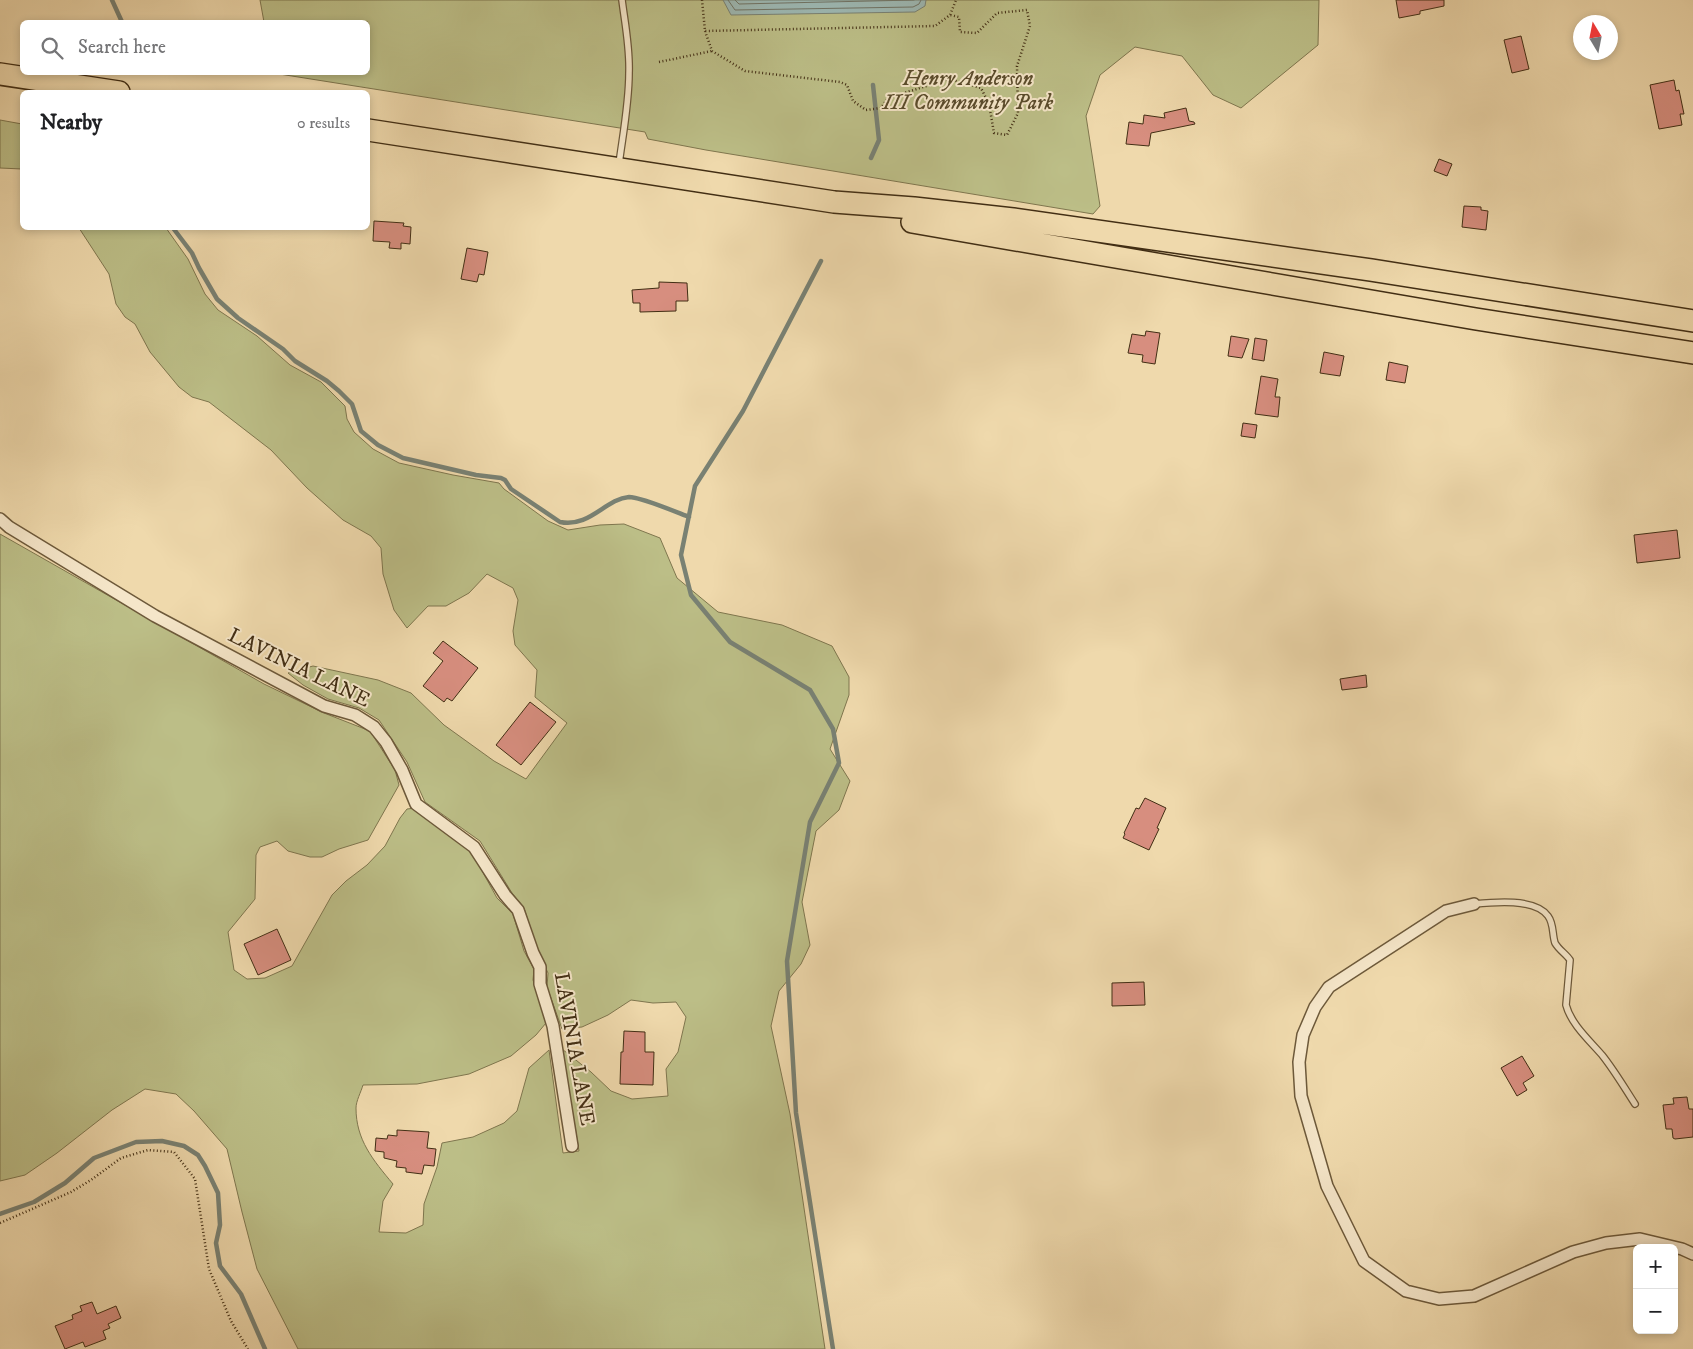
<!DOCTYPE html>
<meta charset="utf-8">
<style>
:root{--surface:#fff;--page:#f6f6f6;--text:#202124;--muted:#757577;--line:#e0e0e0}
body{margin:0;font-family:"IM FELL DW Pica",serif;background:var(--page);color:var(--text)}
.controls{position:absolute;right:15px;bottom:15px;display:grid;overflow:hidden;border-radius:8px;box-shadow:0 2px 8px #0003}
.controls button{width:45px;height:45px;display:grid;place-items:center;padding:0;border:0;border-bottom:1px solid var(--line);background:var(--surface);color:var(--text);font:25px sans-serif}
.compass{position:absolute;left:1573px;top:15px;width:45px;height:45px;border-radius:50%;background:var(--surface);box-shadow:0 2px 8px #0003;rotate:350deg}
.list{margin:0;padding:0;list-style:none}
h2{display:flex;justify-content:space-between;align-items:center;height:65px;margin:0;padding:0 20px;font-size:21px}
h2 small{font-size:16px;font-weight:400;color:var(--muted)}
.icon{flex:none;width:28px;height:28px;fill:none;stroke:currentColor;stroke-width:2;stroke-linecap:round;stroke-linejoin:round}
.map{position:relative;flex:none;width:1693px;height:1349px;overflow:hidden}
.search{position:absolute;background:var(--surface);box-shadow:0 2px 8px #0003;left:20px;top:20px;width:350px;height:55px;display:flex;align-items:center;gap:12px;box-sizing:border-box;padding:0 18px;border-radius:8px;color:var(--muted);font-size:19px}
.panel{position:absolute;background:var(--surface);box-shadow:0 2px 8px #0003;left:20px;top:90px;width:350px;height:140px;border-radius:8px}
.map>svg:first-child{display:block}
.green{fill:#bcbe87;stroke:#7f764e}
.water{fill:#9db8b3;stroke:#798173}
.lines{fill:none;stroke-linecap:round;stroke-linejoin:round}
.shore{stroke:#707364;stroke-width:1}
.stream{stroke:#798173;stroke-width:4.5}
.building{fill:#d78e7f;stroke:#422e14}
.lane-casing{stroke:#6d593a;stroke-width:8}
.street-casing{stroke:#6d593a;stroke-width:14}
.highway-casing{stroke:#422e14;stroke-width:24}
.path{stroke:#422e14;stroke-width:2.5;stroke-dasharray:1 2.5;stroke-linecap:butt}
.lane{stroke:#f5e6c9;stroke-width:5.5}
.street{stroke:#f5e6c9;stroke-width:11}
.highway{stroke:#efd9ac;stroke-width:21}
.labels{text-anchor:middle;dominant-baseline:central;stroke-width:4;stroke-linejoin:round;paint-order:stroke}
.park-label{font-size:21px;font-style:italic;fill:#5a4b2b;stroke:#f5e6c9}
.street-label{font-size:21px;fill:#422e14;stroke:#f5e6c9}
</style>
<div class="map">
<svg width="1693" height="1349" viewBox="0 0 1693 1349">
<rect width="100%" height="100%" fill="#efd9ac"/>
<filter id="stains"><feTurbulence type="fractalNoise" baseFrequency=".004" numOctaves="4"/><feColorMatrix values="0 0 0 0 .2 0 0 0 0 .09 0 0 0 0 .02 0 0 0 .5 -.17"/></filter>
<radialGradient id="worn" r=".72"><stop offset=".6" stop-color="#630" stop-opacity="0"/><stop offset="1" stop-color="#630" stop-opacity=".3"/></radialGradient>
<path class="green" d="M260 0H1319L1318 45 1241 108 1213 95 1182 56 1135 47 1100 75 1086 116 1100 206 1093 214 706 150 648 139 645 132 273 73 368 72V22H264Z
M0 120 22 124V169L0 168Z
M79 228H166L188 259 205 294 218 310 257 336 290 365 321 382 345 406 347 419 354 432 373 449 399 463 453 475 499 483 504 489 548 521 568 530 600 525 624 524 660 538 677 578 718 612 782 625 832 646 849 677V695L830 749 850 781 839 810 816 831 802 902 810 945 801 964 779 991 771 1026 790 1114 825 1349H298L257 1269 242 1212 227 1149 194 1111 176 1094 145 1089 112 1110 57 1153 25 1175 0 1181V534L264 684 324 713 370 731 395 770 399 785 368 840 339 849 322 857H310L288 851 277 841 260 847 256 855 255 899 228 932 234 970 247 979 265 978 292 966 332 895 346 881 367 865 385 846 400 818 407 809 416 808 470 849 497 898 513 914 524 951 534 969 533 980 546 1023 536 1035 511 1056 469 1074 417 1084 363 1085C361 1092 356 1101 356 1108 356 1140 373 1160 393 1184L383 1201 379 1232 406 1233 423 1225 424 1204 437 1167 442 1143 473 1137 504 1123 517 1111 529 1068 549 1050 563 1153 579 1151 562 1049 591 1072 611 1091 632 1099 668 1096 666 1069 678 1052 686 1017 676 1002 653 1003 631 1000 608 1015 582 1027 562 1029 547 987 548 973 538 952 524 908 512 893 480 841 425 802 407 762 379 720 359 708 328 699 303 685 288 673 313 666 378 680 411 693 444 725 494 761 526 779 567 723 535 697 537 670 515 645 513 631 518 600 513 588 487 574 469 593 446 606H428L407 628 394 610 383 574 381 548 371 536 343 520 307 488 271 450 209 402 192 397 179 387 150 352 135 324 125 317 116 304 109 274Z"/>
<path class="water" d="M723 0H926L925 6 915 12 731 15Z"/>
<g class="lines">
<path class="shore" d="M728 0 735 10 913 7 919 4 921 0
M735 0 739 4 914 0"/>
<path class="stream" d="M112 0 122 22
M871 158 879 140 873 85
M173 228 192 253 199 268 217 299 238 318 283 349 295 361 327 381 339 391 352 404 361 431 378 445 403 458 476 475 501 478 505 480 511 489 560 522C590 528 605 499 629 497 641 497 676 512 689 517
M821 261 743 411 695 486 681 555 691 595 730 642 810 690 833 729 839 763 810 822 787 961 796 1113 833 1349
M0 1214 34 1202 65 1183 94 1158 136 1142 162 1141 184 1146 198 1155 205 1166 218 1193 220 1225 216 1243 220 1266 241 1294 265 1349"/>
</g>
<path class="building" d="M1396 0H1444V6L1420 11V14L1399 18Z
M1521 36 1529 69 1512 73 1504 40Z
M1674 80 1676 91 1679 90 1684 114H1680L1682 125 1659 129 1650 85Z
M1186 108 1189 121 1194 122 1195 124 1151 133 1149 146 1126 144 1129 122 1143 124 1144 115 1165 118 1164 113Z
M1439 159 1452 164 1447 176 1434 171Z
M1464 206 1481 207V210L1488 211 1486 230 1462 227Z
M374 221 404 223 403 226 411 227 410 244 401 243V249L389 248 390 242 373 241Z
M467 248 488 252 484 275 479 274 477 282 461 279Z
M659 282 687 283 688 301H676V311L640 312V303H633L632 290 659 288Z
M1146 331 1160 333 1155 364 1142 362 1143 355 1128 353 1132 334 1145 336Z
M1231 336 1249 339 1242 358 1228 356Z
M1255 338 1267 340 1264 361 1252 359Z
M1324 352 1344 356 1340 376 1320 373Z
M1389 362 1408 366 1405 383 1386 380Z
M1261 376 1278 379 1275 397H1280L1278 417 1255 414Z
M1243 423 1257 425 1255 438 1241 436Z
M1677 530 1680 558 1637 563 1634 535Z
M443 641 478 668 452 701 447 698 444 702 423 686 443 661 433 653Z
M1366 675 1367 687 1342 690 1340 679Z
M530 702 556 722 521 765 496 745Z
M1145 798 1166 808 1157 828 1159 829 1149 850 1123 838 1125 834 1124 833 1136 808 1139 809Z
M277 929 291 960 258 975 244 944Z
M1144 982 1145 1005 1112 1006V983Z
M624 1031 645 1032V1052H654L653 1085 620 1084 621 1052H623Z
M1522 1056 1534 1076 1523 1083 1527 1090 1517 1096 1501 1068Z
M1687 1097 1689 1109H1693V1137L1675 1139 1673 1138 1672 1129H1666L1663 1105 1674 1104 1673 1098Z
M397 1130 429 1132 427 1148 436 1149 434 1166 424 1165 422 1174 406 1172V1168L396 1167 397 1161 384 1158V1152L375 1151 376 1138 387 1139 388 1135 397 1136Z
M92 1302 97 1314 116 1306 121 1318 108 1324 110 1328 103 1331 106 1339 85 1347 83 1342 65 1349 55 1326 73 1319 72 1315 82 1311 80 1306Z"/>
<g class="lines">
<g class="lane-casing">
<path id="lane" d="M619 164C623 134 629 103 629 73 630 48 625 24 622 0
M1474 904C1494 902 1535 898 1548 916 1554 924 1552 934 1555 943 1559 950 1566 954 1570 960L1566 1005C1571 1024 1589 1040 1602 1055 1614 1070 1624 1087 1635 1104"/>
</g>
<g class="street-casing">
<path id="street" d="M0 519 9 527 155 616 324 706 355 715 374 727 386 742 402 770 416 804 474 847 505 895 518 910 533 953 540 967V984L553 1026 572 1146
M1474 904 1446 911 1329 987 1315 1007 1303 1035 1299 1062 1301 1096 1327 1186 1364 1261 1406 1291 1439 1299 1474 1296 1573 1252 1606 1243 1640 1239 1682 1249 1693 1254"/>
</g>
<g class="highway-casing">
<path id="highway" d="M0 74 119 92
M368 130 834 202 914 208 1013 219 1371 270 1693 321
M912 222 1476 319 1693 353"/>
</g>
<path class="path" d="M702 0 705 31 935 26 950 15 956 0
M705 31 712 51 745 71 840 82 847 85 853 101 866 110 881 108 888 98 949 79 981 88 989 104 994 133 1007 135 1018 113 1017 66 1030 26 1027 10 997 13 977 33 960 32 959 17 950 15
M659 62 712 51
M0 1223 71 1192 91 1180 121 1158 148 1150 174 1152 195 1179 209 1269 231 1321 248 1349"/>
<use href="#lane" class="lane"/>
<use href="#street" class="street"/>
<use href="#highway" class="highway"/>
</g>
<g class="labels">
<g class="park-label">
<text x="968" y="79">Henry Anderson<tspan x="968" dy="24">III Community Park</tspan></text>
</g>
<g class="street-label">
<text transform="translate(299 668) rotate(26)">LAVINIA LANE</text>
<text transform="translate(574 1049) rotate(80)">LAVINIA LANE</text>
</g>
</g>
<rect width="100%" height="100%" filter="url(#stains)"/>
<rect width="100%" height="100%" fill="url(#worn)"/>
</svg>
<div class="controls">
<button>+</button>
<button>−</button>
</div>
<svg class="compass" viewBox="-18 -18 36 36"><path d="M0-13l5 13h-10z" fill="#e53935"/><path d="M0 13l5-13h-10z" fill="#757577"/></svg>
<div class="search"><svg class="icon" aria-label="search" viewBox="0 0 24 24"><circle cx="10" cy="10" r="6"/><path d="M15 15l6 6"/></svg>Search here</div>
<section class="panel">
<h2>Nearby<small>0 results</small></h2>
<ul class="list">
</ul>
</section>
</div>
